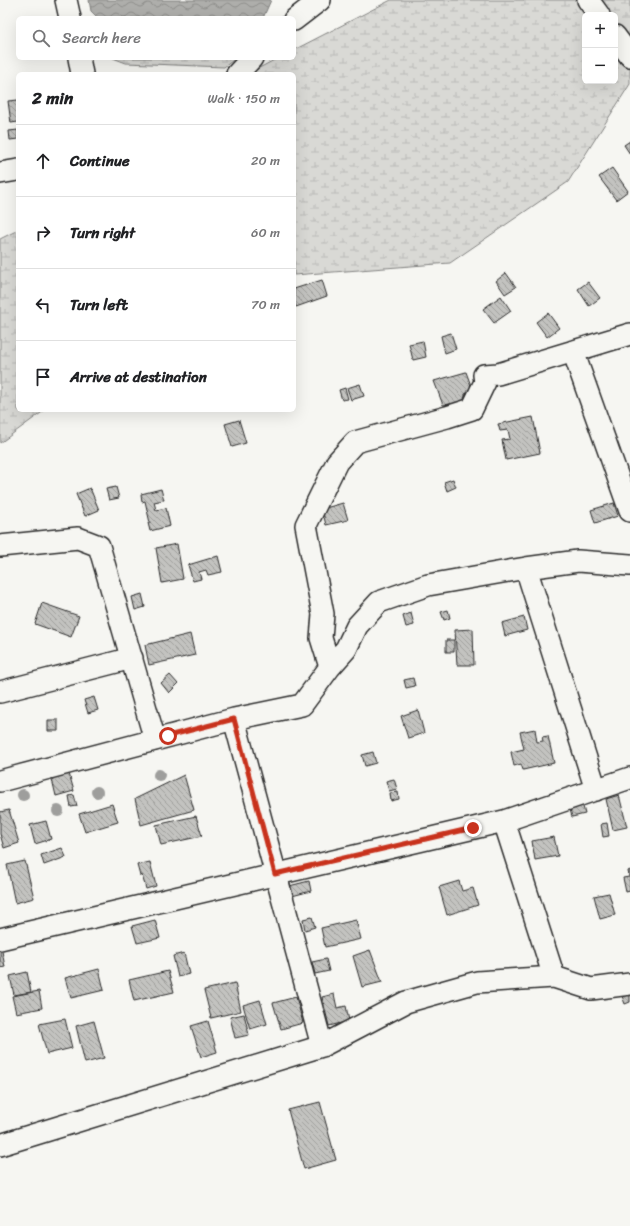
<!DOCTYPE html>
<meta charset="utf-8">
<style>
:root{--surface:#fff;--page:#f6f6f6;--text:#202124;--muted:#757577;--line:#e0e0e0}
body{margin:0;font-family:Sriracha,sans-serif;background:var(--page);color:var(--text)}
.controls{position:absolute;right:12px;top:12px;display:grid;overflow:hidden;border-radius:6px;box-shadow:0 4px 16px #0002}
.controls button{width:36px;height:36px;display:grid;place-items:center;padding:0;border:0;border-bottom:1px solid var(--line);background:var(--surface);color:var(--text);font:20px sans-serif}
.stop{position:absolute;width:12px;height:12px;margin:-9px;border:3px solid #c8321e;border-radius:50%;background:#fff}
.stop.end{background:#c8321e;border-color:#fff;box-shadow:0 1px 4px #0008}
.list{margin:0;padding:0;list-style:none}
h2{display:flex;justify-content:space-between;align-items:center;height:52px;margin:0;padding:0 16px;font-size:17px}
h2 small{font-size:13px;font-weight:400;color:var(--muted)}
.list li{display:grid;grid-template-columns:26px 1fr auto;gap:12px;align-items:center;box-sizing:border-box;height:72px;padding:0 16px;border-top:1px solid var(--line)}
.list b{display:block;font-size:15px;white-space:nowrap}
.list em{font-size:13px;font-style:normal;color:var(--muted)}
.icon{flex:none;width:22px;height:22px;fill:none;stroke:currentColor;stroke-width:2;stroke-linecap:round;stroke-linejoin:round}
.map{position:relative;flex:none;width:630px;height:1226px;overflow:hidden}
.search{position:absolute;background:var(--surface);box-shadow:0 4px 16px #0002;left:16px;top:16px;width:280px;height:44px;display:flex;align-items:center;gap:10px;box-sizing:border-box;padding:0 14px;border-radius:6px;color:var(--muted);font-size:15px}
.panel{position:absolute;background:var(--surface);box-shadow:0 4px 16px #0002;left:16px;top:72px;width:280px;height:340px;border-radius:6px}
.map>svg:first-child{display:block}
.wetland{fill:url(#wetland-marsh);stroke:#828280;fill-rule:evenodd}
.water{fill:url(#water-waves);stroke:#7a7a78}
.building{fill:url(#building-back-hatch);stroke:#2b2b2b}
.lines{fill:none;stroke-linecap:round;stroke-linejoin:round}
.minor-casing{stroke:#2b2b2b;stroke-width:24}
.minor{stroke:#f6f6f2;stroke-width:21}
.tree{fill:#9e9e9c}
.route{stroke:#c8321e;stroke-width:5}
</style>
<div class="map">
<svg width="630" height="1226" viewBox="0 0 630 1226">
<defs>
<pattern id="wetland-marsh" width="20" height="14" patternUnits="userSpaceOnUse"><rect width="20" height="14" fill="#d9d9d5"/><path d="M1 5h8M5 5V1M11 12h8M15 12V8" fill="none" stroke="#babab7"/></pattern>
<pattern id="water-waves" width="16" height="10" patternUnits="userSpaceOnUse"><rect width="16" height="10" fill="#aeaeab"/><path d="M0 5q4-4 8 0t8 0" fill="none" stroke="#8e8e8b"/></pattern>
<pattern id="building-back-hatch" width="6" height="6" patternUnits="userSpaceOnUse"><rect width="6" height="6" fill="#c3c3c0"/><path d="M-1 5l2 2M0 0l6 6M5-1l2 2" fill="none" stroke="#9f9f9c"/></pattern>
</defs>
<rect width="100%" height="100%" fill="#f6f6f2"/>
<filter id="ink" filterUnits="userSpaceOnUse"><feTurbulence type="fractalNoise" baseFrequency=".025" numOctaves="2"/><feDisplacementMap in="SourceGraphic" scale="8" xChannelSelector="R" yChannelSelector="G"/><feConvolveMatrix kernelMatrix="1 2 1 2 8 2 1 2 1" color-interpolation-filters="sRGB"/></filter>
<g filter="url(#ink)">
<path class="wetland" d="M391 0H630V84L568 182 450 263 294 275V74H248L278 58H294V50ZM585 15H615V81H585Z
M113 58H236L224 67 126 63Z
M18 230V410H45L0 443V239Z"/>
<path class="water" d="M89 0H271L263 18H98L91 11Z"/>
<path class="building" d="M18 100V122L11 123 8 101Z
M18 130V139L10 140 9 131Z
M630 141V154L624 145Z
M612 168 628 191 616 200 599 177Z
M506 273 516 287 505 294 496 281Z
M322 280 327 296 296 307 294 301V289Z
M588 282 600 298 589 306 578 289Z
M501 296 511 311 494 323 483 309Z
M548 313 559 328 547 337 536 322Z
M451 333 456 349 445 353 441 336Z
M423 341 426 357 413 360 409 344Z
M466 372 473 391 465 394V402L443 405 434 381Z
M360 384 364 396 351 400 347 388Z
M345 388 348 399 342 400 339 390Z
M533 417 540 453 506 460 502 440 510 439 508 430 500 431 498 424Z
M239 420 246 443 232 447 225 424Z
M453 479 456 487 447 491 444 482Z
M116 487 119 498 109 500 106 489Z
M90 488 99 510 85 516 76 494Z
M161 489 164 500 154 502 156 510 166 508 170 526 150 531 148 523H150L145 501 142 502 141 494Z
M343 503 348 520 326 525 322 509Z
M614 503 618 516 595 523 591 510Z
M177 544 183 579 162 583 156 548Z
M218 556 222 572 208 575 206 570 199 572 201 579 193 581 188 565Z
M142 594 145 607 135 610 132 597Z
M42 603 79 616 71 637 35 624Z
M448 610 450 618 444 620 441 612Z
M411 613 414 625 406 627 403 616Z
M524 617 527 630 505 636 502 623Z
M473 629 474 665H457L455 630Z
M190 634 195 655 149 665 145 645Z
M446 640H454V652H446Z
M170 675 178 684 169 693 161 683Z
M413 678 415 686 406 688 404 680Z
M94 697 98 710 88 713 84 700Z
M418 710 424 733 408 738 401 716Z
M48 720H58V731H48Z
M535 729 537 742 543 741 542 737 548 736 554 763 523 770 521 764 514 766 511 752 524 749 520 732Z
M373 752 376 763 365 766 362 755Z
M68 770 74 791 56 796 51 775Z
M184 775 194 810 141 825 135 799Z
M394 779 397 789 389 791 386 781Z
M398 792 399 799 391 801 390 793Z
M74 795 77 806 71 807 69 796Z
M619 795 627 827 613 830 606 799Z
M581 799 585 814 572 817 568 802Z
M112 804 118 822 85 832 79 814Z
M9 810 19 843 4 848 0 834V812Z
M196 816 202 836 161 845 156 825Z
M46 821 51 839 35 844 30 825Z
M607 823 609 836 603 837 601 824Z
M554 837 558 856 535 860 532 841Z
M62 848 66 857 44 865 41 855Z
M25 861 34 898 15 903 7 865Z
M150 862 156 886 146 889 142 875 140 876 137 865Z
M630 870V891L626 892 623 878 629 877 628 871Z
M309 881 311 891 292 896 289 886Z
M459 881 462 891 473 888 478 905 447 915 439 887Z
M609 893 615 915 600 919 594 896Z
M312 917 315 927 305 930 303 919Z
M155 920 160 938 137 943 132 926Z
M356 920 361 939 325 947 321 928Z
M370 950 382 982 362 987 353 956Z
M0 951H2L5 967 0 968Z
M184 953 189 974 178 977 173 956Z
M326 959 329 971 315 974 312 962Z
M99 969 104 990 71 998 65 978Z
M168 971 174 992 134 1001 129 980Z
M27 972 31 992 14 995 10 976Z
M235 983 241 1011 211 1018 204 990Z
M39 991 42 1008 16 1013 12 996Z
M630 993V1002L625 1004 622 996Z
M334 994 337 1008 346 1006 349 1021 329 1026 322 997Z
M296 997 303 1023 281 1029 273 1003Z
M260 1000 267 1024 250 1029 243 1005Z
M244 1014 249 1035 235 1038 230 1017Z
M65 1019 72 1048 47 1054 39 1024Z
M94 1021 104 1058 85 1063 76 1026Z
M208 1021 217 1052 201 1057 191 1026Z
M320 1102 336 1160 304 1169 288 1110Z"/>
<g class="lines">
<g class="minor-casing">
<path id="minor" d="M66 0 70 18
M588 0 599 15
M294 20 320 0
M615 36 630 56
M79 58 82 74
M237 74 252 58
M0 173 18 170
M573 351 630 511
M0 546 78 538 99 546 155 740
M526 568 596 790
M330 667 321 638 323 614 306 525 337 462 355 442 447 417 472 409 485 382 484 375 498 374 630 334
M0 692 132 658
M234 719 322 1046
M0 781 234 719 302 705 330 667 346 649 357 626 379 602 428 585 526 568 578 561 630 565
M504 821 554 977
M0 939 504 821 630 778
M0 1145 322 1046 406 1002 477 982 554 977 591 989 630 984"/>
</g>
<use href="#minor" class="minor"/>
</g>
<g class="tree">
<circle cx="159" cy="775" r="6"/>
<circle cx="97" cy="792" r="6"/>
<circle cx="23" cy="795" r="6"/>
<circle cx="58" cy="811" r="6"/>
</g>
</g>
<g class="lines" filter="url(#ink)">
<path class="route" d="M168 736 234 719 275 874 473 828"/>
</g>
</svg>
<div class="controls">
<button>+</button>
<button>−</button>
</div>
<div class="stop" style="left:168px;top:736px"></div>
<div class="stop end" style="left:473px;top:828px"></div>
<div class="search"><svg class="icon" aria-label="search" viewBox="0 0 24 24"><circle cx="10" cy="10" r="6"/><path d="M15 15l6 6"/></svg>Search here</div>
<section class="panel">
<h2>2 min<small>Walk · 150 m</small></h2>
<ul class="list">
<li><svg class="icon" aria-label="ahead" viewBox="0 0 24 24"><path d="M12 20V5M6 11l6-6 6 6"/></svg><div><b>Continue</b></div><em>20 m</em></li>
<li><svg class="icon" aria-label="right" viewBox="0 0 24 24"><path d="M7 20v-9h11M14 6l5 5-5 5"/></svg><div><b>Turn right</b></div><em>60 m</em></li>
<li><svg class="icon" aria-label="left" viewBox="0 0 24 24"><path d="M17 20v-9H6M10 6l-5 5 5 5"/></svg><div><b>Turn left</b></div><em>70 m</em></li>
<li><svg class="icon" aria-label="arrive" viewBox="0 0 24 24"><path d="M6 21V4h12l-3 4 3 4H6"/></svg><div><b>Arrive at destination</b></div></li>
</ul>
</section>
</div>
